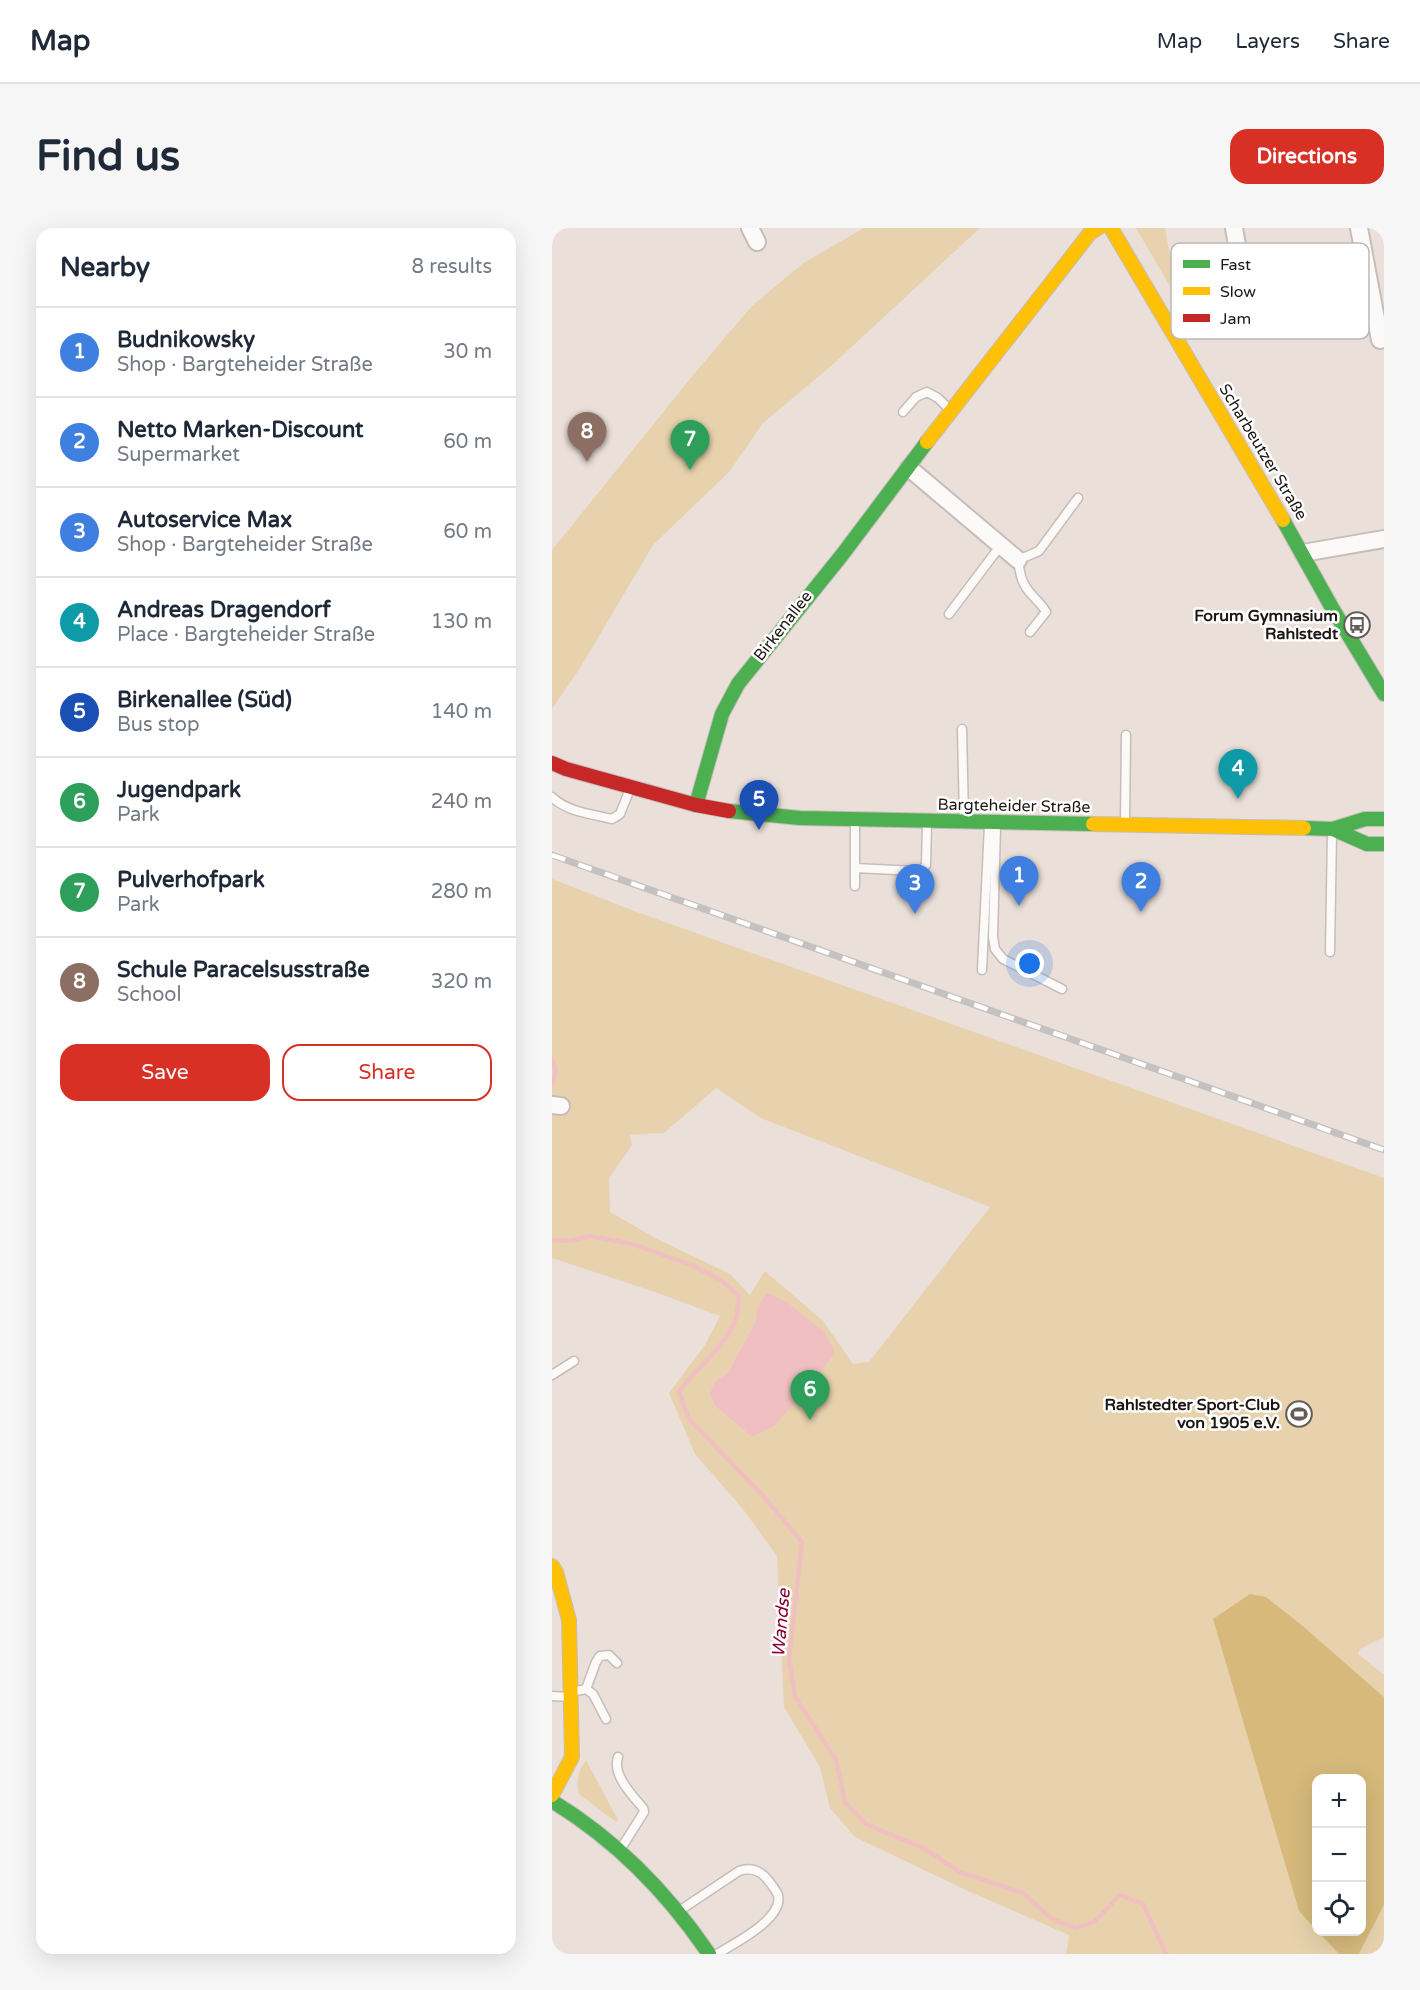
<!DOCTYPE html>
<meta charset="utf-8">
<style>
:root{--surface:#fff;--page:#f6f6f7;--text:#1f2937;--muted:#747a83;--line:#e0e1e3;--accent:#d93025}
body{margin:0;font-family:"Varela Round",sans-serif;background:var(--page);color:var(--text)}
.controls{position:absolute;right:18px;bottom:18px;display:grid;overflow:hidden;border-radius:12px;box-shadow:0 6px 24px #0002}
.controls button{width:54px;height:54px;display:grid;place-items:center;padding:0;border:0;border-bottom:2px solid var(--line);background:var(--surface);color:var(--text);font:30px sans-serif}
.you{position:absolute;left:478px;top:736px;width:21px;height:21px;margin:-15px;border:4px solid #fff;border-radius:50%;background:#1a73e8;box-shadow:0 0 0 9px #1a73e833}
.badge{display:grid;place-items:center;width:39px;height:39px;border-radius:50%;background:var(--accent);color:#fff;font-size:20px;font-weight:700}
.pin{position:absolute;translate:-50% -50px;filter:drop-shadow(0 2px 3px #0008)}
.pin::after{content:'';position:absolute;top:32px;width:21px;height:18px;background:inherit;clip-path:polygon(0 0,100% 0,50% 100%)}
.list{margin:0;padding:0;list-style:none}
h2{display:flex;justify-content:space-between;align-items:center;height:78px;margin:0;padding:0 24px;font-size:26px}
h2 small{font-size:20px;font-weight:400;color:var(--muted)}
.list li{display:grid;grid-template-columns:39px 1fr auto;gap:18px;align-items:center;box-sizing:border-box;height:90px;padding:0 24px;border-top:2px solid var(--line)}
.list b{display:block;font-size:22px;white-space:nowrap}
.list p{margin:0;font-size:20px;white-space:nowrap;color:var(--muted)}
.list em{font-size:20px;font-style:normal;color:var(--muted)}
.actions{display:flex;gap:12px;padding:18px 24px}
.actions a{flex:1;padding:14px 0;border:2px solid var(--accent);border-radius:18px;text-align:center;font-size:21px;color:var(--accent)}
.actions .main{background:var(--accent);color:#fff}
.icon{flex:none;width:33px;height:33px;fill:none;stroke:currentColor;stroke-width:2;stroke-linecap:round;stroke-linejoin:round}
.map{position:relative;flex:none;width:832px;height:1726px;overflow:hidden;border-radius:18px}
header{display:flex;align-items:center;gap:36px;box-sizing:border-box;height:84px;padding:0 30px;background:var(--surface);border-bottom:2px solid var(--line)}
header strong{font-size:28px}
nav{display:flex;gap:33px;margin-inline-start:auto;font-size:21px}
.intro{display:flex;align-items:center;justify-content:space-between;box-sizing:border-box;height:144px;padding:0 36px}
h1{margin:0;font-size:42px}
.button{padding:15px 27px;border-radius:18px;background:var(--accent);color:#fff;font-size:21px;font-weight:700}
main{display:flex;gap:36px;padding:0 36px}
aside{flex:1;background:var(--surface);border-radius:18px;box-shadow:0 6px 24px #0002}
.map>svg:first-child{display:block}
.green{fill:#e7d2ad;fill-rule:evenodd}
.forest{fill:#d6b97b}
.water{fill:#f0bfc1}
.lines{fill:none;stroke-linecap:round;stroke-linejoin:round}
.stream{stroke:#f0bfc1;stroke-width:4.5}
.lane-casing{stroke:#c6bdb9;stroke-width:11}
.street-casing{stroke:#c6bdb9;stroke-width:20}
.fast-casing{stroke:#c6bdb9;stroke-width:16}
.slow-casing{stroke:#c6bdb9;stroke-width:16}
.jam-casing{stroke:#c6bdb9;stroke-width:16}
.lane{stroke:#fcfaf9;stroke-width:8}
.street{stroke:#fcfaf9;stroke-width:16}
.fast{stroke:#4caf50;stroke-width:14}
.slow{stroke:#ffc107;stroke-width:14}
.jam{stroke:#c62828;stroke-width:14}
.rail-casing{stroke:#c4c1c0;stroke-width:7}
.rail{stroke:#fff;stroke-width:4.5;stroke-dasharray:14;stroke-linecap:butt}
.labels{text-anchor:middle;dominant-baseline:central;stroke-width:5;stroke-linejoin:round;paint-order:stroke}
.street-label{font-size:16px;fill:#1d1613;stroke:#fff}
.poi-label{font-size:16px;font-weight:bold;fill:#1d1613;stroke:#fff;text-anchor:end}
.water-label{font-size:18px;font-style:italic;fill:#89022f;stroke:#fff}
.key{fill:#fff;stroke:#bbb9b8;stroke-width:1.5}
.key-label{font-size:16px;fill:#1d1613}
</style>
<header>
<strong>Map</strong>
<nav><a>Map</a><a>Layers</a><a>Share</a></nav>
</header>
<div class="intro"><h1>Find us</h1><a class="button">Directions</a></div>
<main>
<aside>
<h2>Nearby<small>8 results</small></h2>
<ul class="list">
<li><span class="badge" style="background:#3f7fe0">1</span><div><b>Budnikowsky</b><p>Shop · Bargteheider Straße</p></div><em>30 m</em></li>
<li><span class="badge" style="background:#3f7fe0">2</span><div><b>Netto Marken-Discount</b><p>Supermarket</p></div><em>60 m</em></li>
<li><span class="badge" style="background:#3f7fe0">3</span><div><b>Autoservice Max</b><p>Shop · Bargteheider Straße</p></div><em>60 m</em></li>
<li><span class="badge" style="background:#0f9aa8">4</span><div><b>Andreas Dragendorf</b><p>Place · Bargteheider Straße</p></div><em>130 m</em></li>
<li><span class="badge" style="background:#1a4fb4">5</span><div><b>Birkenallee (Süd)</b><p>Bus stop</p></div><em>140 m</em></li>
<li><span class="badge" style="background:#2e9e5b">6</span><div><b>Jugendpark</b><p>Park</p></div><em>240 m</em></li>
<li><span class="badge" style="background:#2e9e5b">7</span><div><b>Pulverhofpark</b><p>Park</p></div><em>280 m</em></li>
<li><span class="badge" style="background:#8d6e63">8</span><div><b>Schule Paracelsusstraße</b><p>School</p></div><em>320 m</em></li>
</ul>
<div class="actions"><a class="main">Save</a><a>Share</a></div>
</aside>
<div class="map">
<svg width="832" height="1726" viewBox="0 0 832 1726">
<rect width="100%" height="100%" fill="#eadfd9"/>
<path class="green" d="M312 0H428L279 138 211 195 177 244 101 317 28 440 0 481V322L142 146 200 78 250 36Z
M584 0H613L621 45H624L627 62 622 65Z
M0 651 85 684 832 950V1409L808 1421 806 1426 832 1447V1469L752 1399 747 1683 787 1726H514L517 1707 416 1663 303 1609 278 1580 268 1539 232 1479 225 1328 191 1281 143 1226 117 1165 153 1117 168 1088 100 1063 0 1030ZM164 860 209 890 438 979 317 1134 301 1136 271 1093 213 1043 198 1067 178 1046 105 1011 58 984 57 950 80 917 78 907 112 905ZM207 1078 265 1150 246 1171 200 1209 163 1178 159 1164 164 1152 175 1146 203 1095Z
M34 1532 66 1592 64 1594 27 1566C24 1552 26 1543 34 1532Z
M832 1677V1726H807L809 1723Z"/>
<path class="forest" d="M698 1366 714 1369 752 1399 832 1469V1677L807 1726H787L766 1704H810V1550H764V1702L747 1683 661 1391Z"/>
<path class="water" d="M215 1065 235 1074 272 1104 283 1124 265 1150 222 1198 200 1209 163 1178 158 1164 164 1152 175 1146 203 1095 206 1078Z"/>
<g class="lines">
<path class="stream" d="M0 831 4 843 0 857
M0 1012 18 1013 38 1008 80 1016 142 1038 170 1053 187 1068C186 1076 186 1088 182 1095 170 1123 143 1140 127 1164L137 1191 211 1268 250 1314 237 1431 243 1469 284 1532 293 1574 314 1596 371 1620 408 1644 471 1665 500 1691 525 1700 543 1693 568 1667 591 1676 614 1726"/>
<g class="lane-casing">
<path id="lane" d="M351 184 364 169 375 164 386 170 398 182
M397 386 449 317
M478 404 494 384C491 378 486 374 481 368 470 357 468 347 466 332L487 323 526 270
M410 501 412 590
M0 569C15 584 40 586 60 591L68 586 78 561
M573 593 574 507
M444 598 441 709 443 721 451 731 510 761
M303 640 364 643 370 641 374 637 375 596
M303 658V595
M778 724 780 604
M430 742 437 597
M0 1147 22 1133
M34 1461 41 1466 54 1491
M19 1464 34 1461 44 1434 48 1428 57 1427 65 1435
M0 1468 18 1469
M66 1529C60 1547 80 1567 91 1580L92 1584 68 1622
M127 1683 187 1643C199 1639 208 1642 216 1652 219 1656 224 1662 226 1667 232 1691 181 1716 165 1726"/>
</g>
<g class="street-casing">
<path id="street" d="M198 0 205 14
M682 0 694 70
M807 0 828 112
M357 240 466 332
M751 325 832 311
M0 877 9 878"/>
</g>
<g class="fast-casing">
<path id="fast" d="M731 292 779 378 832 466
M144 577 170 486 186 456 290 327 375 214
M177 583 248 590 541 596
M752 600 781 601 813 591H832
M781 601 815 616H832
M0 1573C64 1612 115 1664 157 1726"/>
</g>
<g class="slow-casing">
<path id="slow" d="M559 0 731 292
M375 214 538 5 546 0
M541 596 752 600
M0 1338 4 1344 17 1392 20 1529 0 1567"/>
</g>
<g class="jam-casing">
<path id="jam" d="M0 535 14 541 144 577 177 583"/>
</g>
<use href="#lane" class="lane"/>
<use href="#street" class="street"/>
<use href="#fast" class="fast"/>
<use href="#slow" class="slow"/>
<use href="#jam" class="jam"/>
<g class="rail-casing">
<path id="rail" d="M0 627 832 922"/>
</g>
<use href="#rail" class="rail"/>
</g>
<defs>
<g id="bus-ring" transform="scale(1.35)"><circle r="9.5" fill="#fff" stroke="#655c58" stroke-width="1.5"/><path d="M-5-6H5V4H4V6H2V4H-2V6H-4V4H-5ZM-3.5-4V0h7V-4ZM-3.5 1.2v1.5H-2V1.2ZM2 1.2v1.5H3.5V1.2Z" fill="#655c58"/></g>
<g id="stadium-ring" transform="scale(1.35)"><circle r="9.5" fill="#fff" stroke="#655c58" stroke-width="1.5"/><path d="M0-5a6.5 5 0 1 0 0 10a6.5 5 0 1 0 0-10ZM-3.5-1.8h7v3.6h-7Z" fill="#655c58"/></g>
</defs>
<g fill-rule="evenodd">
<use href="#bus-ring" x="805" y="397"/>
<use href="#stadium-ring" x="747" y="1186"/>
</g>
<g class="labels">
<g class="street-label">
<text transform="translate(711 224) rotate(59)">Scharbeutzer Straße</text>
<text transform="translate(231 398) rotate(-52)">Birkenallee</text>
<text transform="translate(462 578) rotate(1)">Bargteheider Straße</text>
</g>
<g class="poi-label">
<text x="786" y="388">Forum Gymnasium<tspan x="786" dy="18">Rahlstedt</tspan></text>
<text x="728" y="1177">Rahlstedter Sport-Club<tspan x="728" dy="18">von 1905 e.V.</tspan></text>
</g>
<g class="water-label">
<text transform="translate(229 1395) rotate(-85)">Wandse</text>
</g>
</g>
<rect x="619" y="15" width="198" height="96" rx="9" class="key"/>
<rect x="631" y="32" width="27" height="8" fill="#4caf50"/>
<rect x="631" y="59" width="27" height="8" fill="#ffc107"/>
<rect x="631" y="86" width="27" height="8" fill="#c62828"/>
<g class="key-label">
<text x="668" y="42">Fast</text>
<text x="668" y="69">Slow</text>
<text x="668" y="96">Jam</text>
</g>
</svg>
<div class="controls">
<button>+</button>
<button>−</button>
<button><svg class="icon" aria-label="locate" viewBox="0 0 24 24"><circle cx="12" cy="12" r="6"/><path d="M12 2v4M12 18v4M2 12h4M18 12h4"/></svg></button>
</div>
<div class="you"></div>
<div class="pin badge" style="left:467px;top:678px;background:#3f7fe0">1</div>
<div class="pin badge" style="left:589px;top:684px;background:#3f7fe0">2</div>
<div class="pin badge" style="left:363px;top:686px;background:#3f7fe0">3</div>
<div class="pin badge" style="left:686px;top:571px;background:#0f9aa8">4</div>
<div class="pin badge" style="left:207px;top:602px;background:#1a4fb4">5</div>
<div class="pin badge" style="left:258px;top:1192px;background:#2e9e5b">6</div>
<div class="pin badge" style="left:138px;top:242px;background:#2e9e5b">7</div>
<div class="pin badge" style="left:35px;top:234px;background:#8d6e63">8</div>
</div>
</main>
